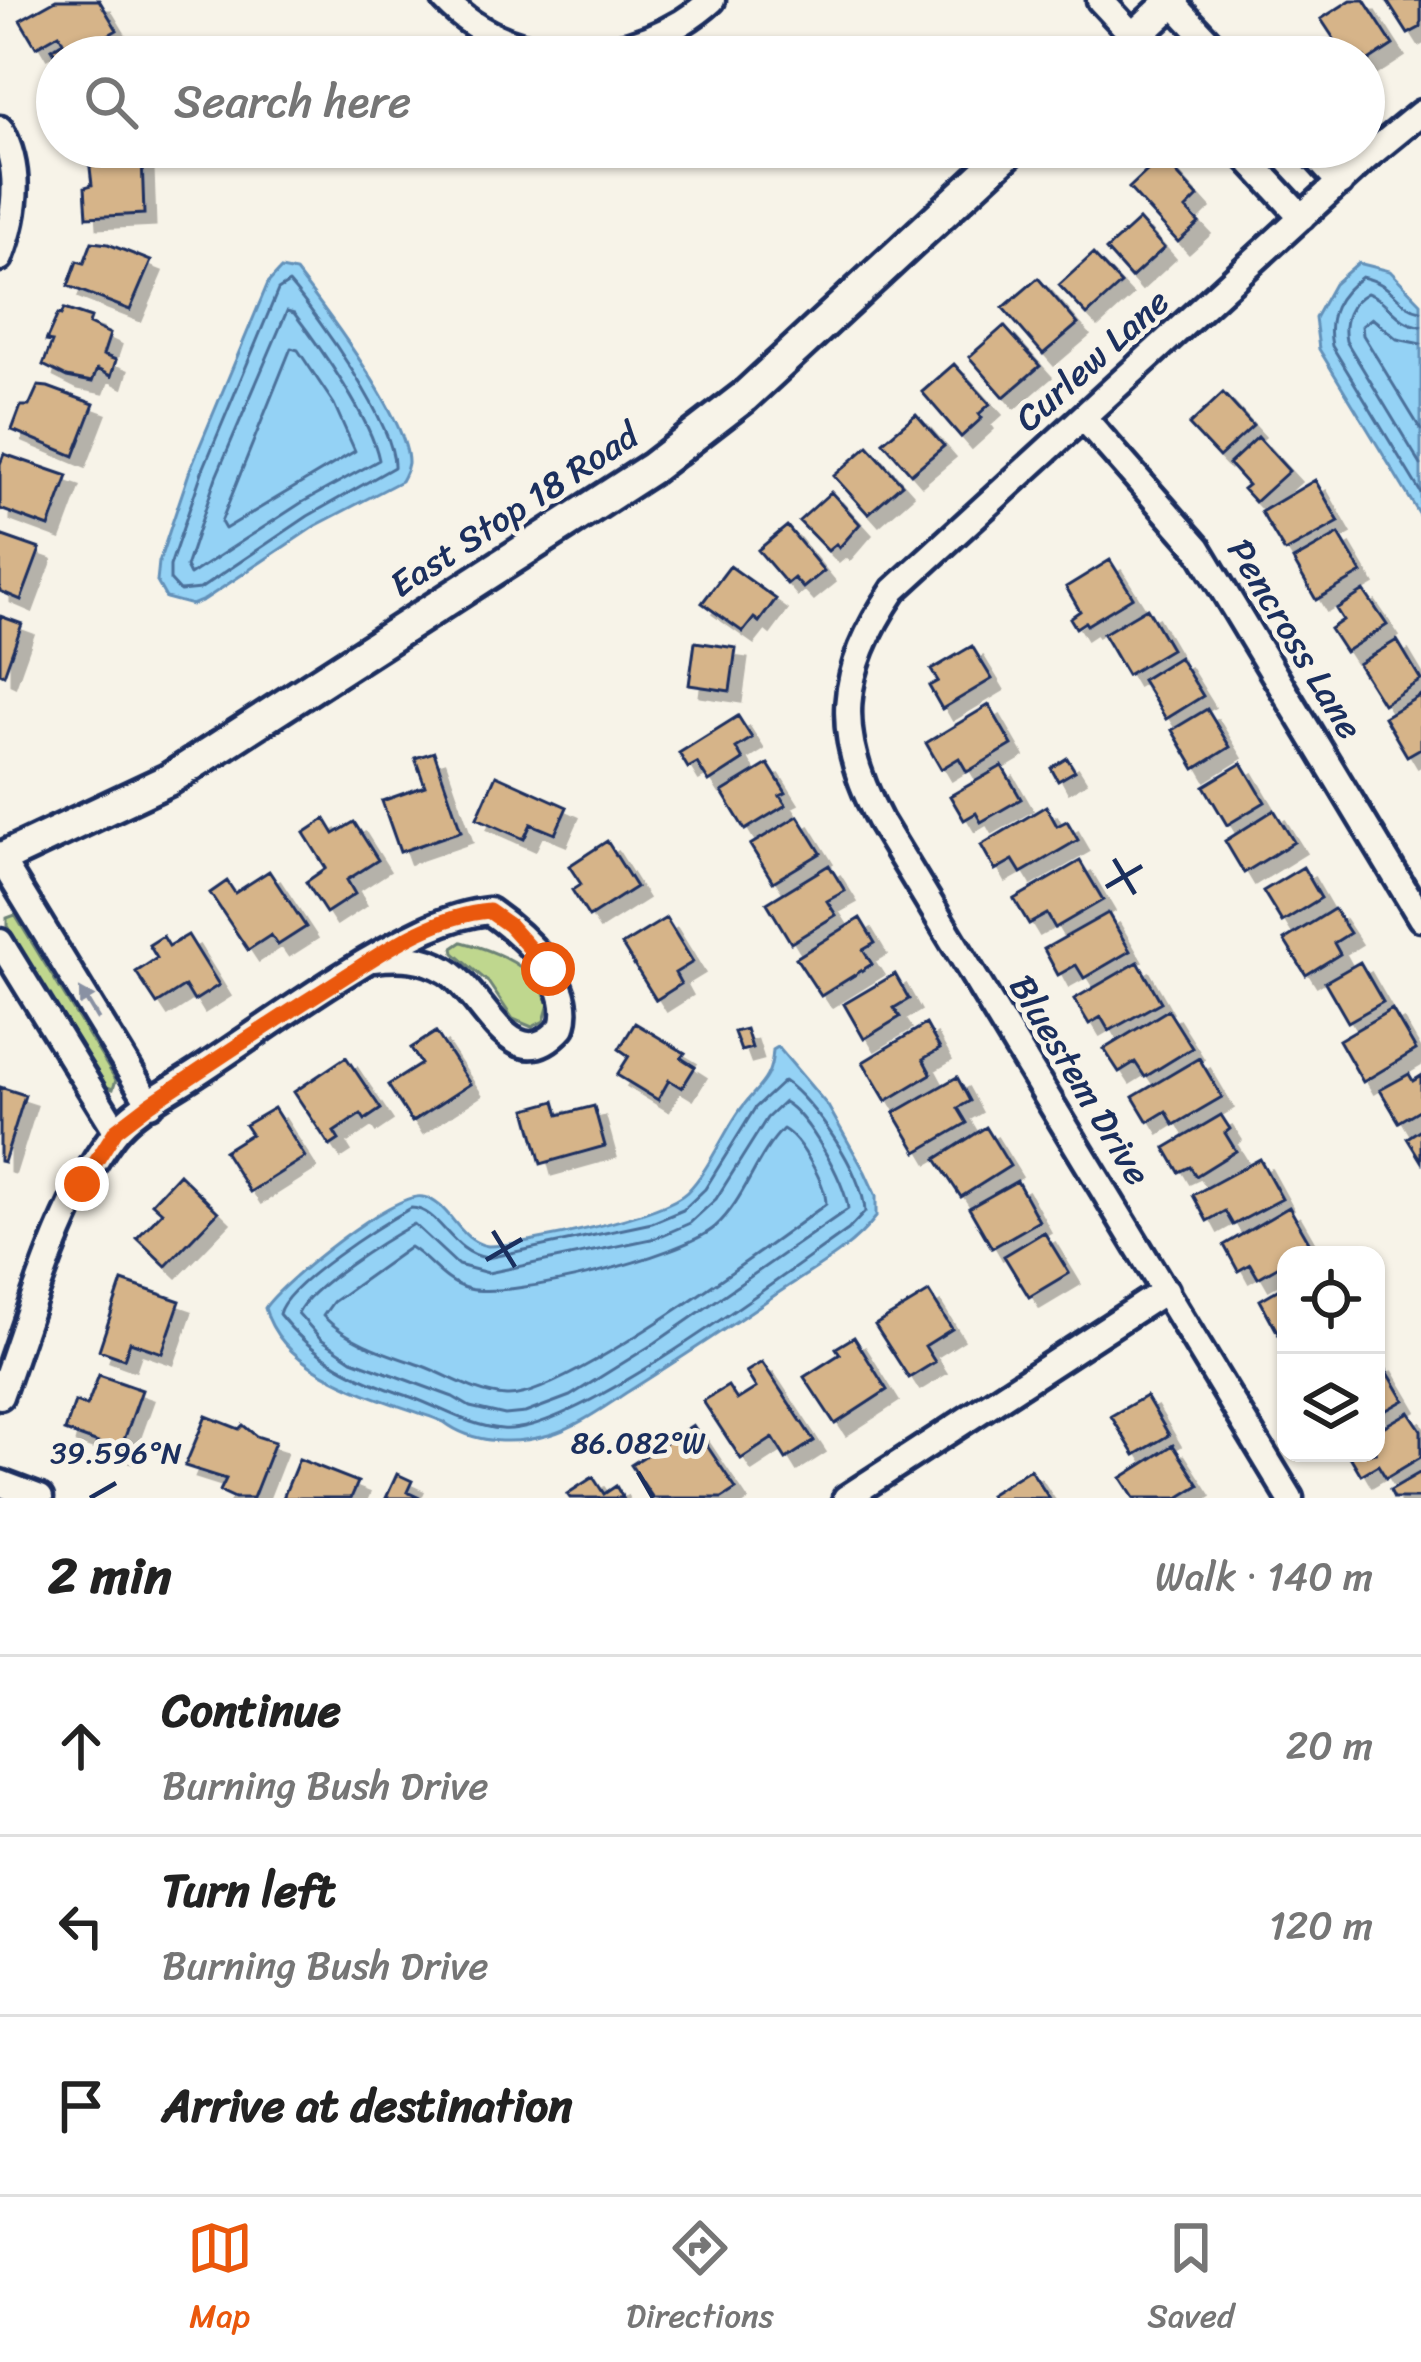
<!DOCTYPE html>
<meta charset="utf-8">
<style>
:root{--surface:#fff;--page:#f6f6f6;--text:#222;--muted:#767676;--line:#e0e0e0;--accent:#ea580c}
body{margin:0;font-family:Sriracha,sans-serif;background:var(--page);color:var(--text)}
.controls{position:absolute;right:36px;bottom:36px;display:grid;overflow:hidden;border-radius:24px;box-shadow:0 3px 9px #0004}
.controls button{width:108px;height:108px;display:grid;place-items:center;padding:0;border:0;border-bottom:3px solid var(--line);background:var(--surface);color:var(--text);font:60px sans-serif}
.stop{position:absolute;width:36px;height:36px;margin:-27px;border:9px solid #ea580c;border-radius:50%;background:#fff}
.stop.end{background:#ea580c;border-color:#fff;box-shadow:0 3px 12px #0008}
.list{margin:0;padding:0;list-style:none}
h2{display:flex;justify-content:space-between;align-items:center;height:156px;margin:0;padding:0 48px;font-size:51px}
h2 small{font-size:39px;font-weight:400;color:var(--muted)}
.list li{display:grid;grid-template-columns:78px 1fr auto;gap:36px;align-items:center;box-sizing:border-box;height:180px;padding:0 48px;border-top:3px solid var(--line)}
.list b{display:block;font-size:45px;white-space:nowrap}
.list p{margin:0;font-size:39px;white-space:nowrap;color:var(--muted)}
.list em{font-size:39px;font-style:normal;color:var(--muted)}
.icon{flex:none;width:66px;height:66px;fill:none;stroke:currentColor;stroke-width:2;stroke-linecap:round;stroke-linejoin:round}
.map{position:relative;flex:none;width:1421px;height:1498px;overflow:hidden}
.search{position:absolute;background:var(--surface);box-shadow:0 3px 9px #0004;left:36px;right:36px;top:36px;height:132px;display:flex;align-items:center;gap:30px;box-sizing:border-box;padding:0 42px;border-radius:66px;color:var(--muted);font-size:45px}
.sheet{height:696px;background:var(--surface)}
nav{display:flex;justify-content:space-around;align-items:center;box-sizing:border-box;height:168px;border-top:3px solid var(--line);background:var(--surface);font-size:33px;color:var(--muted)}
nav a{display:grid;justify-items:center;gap:6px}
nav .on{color:var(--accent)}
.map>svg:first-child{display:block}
.green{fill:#bfd78e;stroke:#6d8376;stroke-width:3}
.water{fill:#94d2f5;stroke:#6491b9;stroke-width:3}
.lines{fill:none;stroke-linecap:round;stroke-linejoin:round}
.shore{stroke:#4b709a;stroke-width:3}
.building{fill:#d6b489;stroke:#1b2f5e;stroke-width:3;filter:url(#shadow)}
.minor-casing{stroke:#1b2f5e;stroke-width:33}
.tertiary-casing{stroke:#1b2f5e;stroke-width:39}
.minor{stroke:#f7f3e8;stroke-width:24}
.tertiary{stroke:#f7f3e8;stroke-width:30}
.oneway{fill:#8991a3}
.route{stroke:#ea580c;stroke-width:15}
.ticks{fill:none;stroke:#1b2f5e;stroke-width:4.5}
.labels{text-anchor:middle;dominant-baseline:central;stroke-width:10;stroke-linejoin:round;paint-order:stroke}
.street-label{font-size:36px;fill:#1b2f5e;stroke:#f7f3e8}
.ticks-label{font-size:30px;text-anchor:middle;fill:#1b2f5e;stroke:#f7f3e8;stroke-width:10;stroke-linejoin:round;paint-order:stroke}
</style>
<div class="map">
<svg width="1421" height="1498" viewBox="0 0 1421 1498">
<defs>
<filter id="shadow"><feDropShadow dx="11" dy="11" stdDeviation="0" flood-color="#0004"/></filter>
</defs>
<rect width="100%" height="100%" fill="#f7f3e8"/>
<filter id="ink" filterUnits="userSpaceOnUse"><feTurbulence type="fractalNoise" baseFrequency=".00833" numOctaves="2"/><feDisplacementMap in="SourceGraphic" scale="24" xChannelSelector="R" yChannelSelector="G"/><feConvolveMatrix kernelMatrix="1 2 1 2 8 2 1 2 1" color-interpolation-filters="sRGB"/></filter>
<g filter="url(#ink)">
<path class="green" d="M15 915 116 1080 113 1089 104 1086 7 926V918Z
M462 942C499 952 534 966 549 1004L544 1021 532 1027 513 1019 488 982 454 953 453 948Z"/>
<path class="water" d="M1358 263 1390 271 1421 303V517L1319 349 1315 318 1334 284Z
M281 269 296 272C324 308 409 420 408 463 407 471 405 473 401 481L315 526 204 600 192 605 166 598 157 582 159 562 191 467 260 302 268 283Z
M778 1047 828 1106 865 1172 876 1196V1217C851 1250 809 1272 775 1295 727 1328 678 1360 629 1391 604 1407 577 1427 549 1435 514 1445 473 1444 444 1422 386 1399 284 1378 265 1308 281 1283 395 1190 423 1197 451 1203 457 1241 488 1246 526 1245 662 1216 687 1192 708 1171 721 1138 738 1113 756 1086 771 1084 773 1050Z"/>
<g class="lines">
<path class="shore" d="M289 283C318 316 396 426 394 467L308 516 200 589 180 591 170 580V566L202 472 278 290Z
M287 311 294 313C320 347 371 419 379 460L301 503 190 575 186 567 216 477Z
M1421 311C1397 307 1395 284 1362 277 1337 295 1326 316 1332 346L1421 493
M1421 326C1395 324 1390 300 1367 293 1349 303 1342 321 1346 341L1421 465
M1421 344 1397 339 1372 318 1362 326 1363 335 1421 430
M291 348 298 350 334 404 355 451 225 529 221 522Z
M784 1081C814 1101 864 1175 865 1212L848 1230C783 1275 572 1436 502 1429 468 1426 440 1407 408 1396 354 1378 315 1359 279 1314 285 1285 382 1224 411 1208 441 1209 450 1253 487 1258L652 1223 683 1210 705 1189 755 1108Z
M784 1102C807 1114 846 1183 848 1209L655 1343 570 1396 525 1413 505 1415 470 1407 453 1397 352 1360 321 1339 298 1313C308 1288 387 1239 414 1224L458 1265 488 1273 656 1238 690 1223 716 1199 767 1118Z
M783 1129C801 1139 826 1185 826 1204 773 1243 561 1400 506 1396 476 1394 448 1375 420 1365 385 1353 350 1343 323 1316L333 1302 410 1247C431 1260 443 1282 469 1289 512 1299 682 1256 715 1227 745 1200 755 1157 783 1129Z"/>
</g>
<path class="building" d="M56 0H99L117 30 71 57H57L52 49 63 42 59 34 36 47 20 20Z
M1351 0H1364L1393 45 1364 64V57H1346L1321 19Z
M1421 0V27L1408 34 1387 1Z
M142 157 144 214 87 217 85 187 92 185 89 159Z
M1162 157 1198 197 1186 209 1199 223 1178 242 1129 188Z
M1139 220 1164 248 1131 278 1106 250Z
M92 242 108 244 151 261 130 310 68 286 77 261 84 263Z
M1093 254 1121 284 1087 315 1059 285Z
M1038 278 1078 324 1043 354 1003 308Z
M64 309 91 318 89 324 110 334 103 355 116 360 111 376 97 369 92 382 67 377 43 365 52 342 46 341 58 314 61 315Z
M1004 326 1040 366 1004 397 969 357Z
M954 364 990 404 979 414 982 418 961 437 922 392Z
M38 386 48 387 94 404 74 456 12 430 21 406H29Z
M1223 393 1253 426 1219 457 1189 425Z
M916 414 944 446 911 474 883 442Z
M1258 437 1289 471 1255 502 1243 489 1248 485 1229 464Z
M868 446 902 484 868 514 834 476Z
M4 454 68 476 49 527 0 509V464Z
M1315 480 1339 522 1285 552 1261 512Z
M831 492 860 524 839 548 836 544 828 551 799 521Z
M787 526 824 571 803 588 794 578 787 584 758 550Z
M1339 534 1362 573 1316 600 1293 560Z
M0 535 40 549 21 600 0 591Z
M1110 560 1133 597 1087 625 1085 622 1076 628 1070 618 1080 611 1066 587Z
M730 566 776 599 759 622 754 618 743 632 702 603Z
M1364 591 1387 625 1345 652 1330 629 1343 620 1336 609Z
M1147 608 1171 649 1127 675 1103 634Z
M0 616 22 624 4 675 0 673Z
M1397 640 1421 680 1383 704 1358 664Z
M695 642 736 648 730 691 689 685Z
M972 646 992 679 942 709 929 686 938 681 931 670Z
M1179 657 1203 696 1166 719 1142 680Z
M1421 695V748L1407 756 1384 717Z
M989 705 1012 745 967 772 959 758 941 769 926 743Z
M1207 709 1230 747 1195 769 1172 730Z
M738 716 752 738 736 748 743 760 709 782 697 763 688 768 679 753Z
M434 752 461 831 400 852 382 801 425 786 415 758Z
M1067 758 1075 771 1058 781 1051 768Z
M1242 763 1265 802 1227 825 1204 786Z
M768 764 786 793 780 796 786 805 745 830 722 792Z
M1002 766 1021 799 981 822 976 813 964 820 950 796Z
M496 775 567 807 555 834 531 824 524 839 477 818Z
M1046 806 1057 826 1067 821 1078 840 1021 873 1013 860 995 870 981 845Z
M1274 810 1294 842 1244 873 1225 841Z
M798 816 821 853 773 882 750 845Z
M325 819 334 834 354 822 378 860 347 880 355 894 326 913 306 882 326 868 304 833Z
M607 841 636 887 589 917 572 890 581 884 569 866Z
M1080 861 1103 900 1055 928 1047 914 1029 924 1014 899Z
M829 865 845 891 827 901 836 915 791 943 767 903Z
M1303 867 1321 898 1282 922 1263 891Z
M269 871 306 927 278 945 271 935 248 950 210 893 227 881 235 893Z
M1334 909 1350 933 1334 943 1340 954 1306 975 1284 940Z
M1108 913 1130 951 1084 978 1076 965 1058 975 1044 949Z
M666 918 693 962 675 973 681 984 656 1000 622 945Z
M860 918 875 943 863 950 872 964 821 996 796 958Z
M188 935 219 985 194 1001 185 986 157 1004 136 972 157 958 149 945 163 936 169 946Z
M1138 962 1161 1002 1109 1031 1101 1017 1089 1024 1074 999Z
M1360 962 1383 1002 1348 1022 1325 982Z
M895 974 909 999 894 1008 900 1017 864 1039 844 1004Z
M1392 1009 1416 1050 1363 1082 1339 1040Z
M1168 1010 1192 1048 1145 1077 1135 1062 1119 1072 1104 1049Z
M635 1023 685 1053 681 1058 695 1067 682 1088 669 1080 658 1100 617 1075 629 1056 619 1049Z
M926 1024 940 1049 923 1059 931 1074 886 1101 863 1062Z
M746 1029 752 1048 741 1051 734 1032Z
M436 1032 470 1084 412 1122 388 1085 421 1064 411 1048Z
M346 1057 381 1109 365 1120 361 1114 334 1132 339 1140 330 1146 294 1092Z
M1199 1058 1222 1097 1174 1125 1166 1111 1148 1122 1133 1097Z
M1409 1074 1413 1081 1421 1076V1109L1399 1122 1380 1090Z
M957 1077 970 1101 958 1108 967 1123 917 1152 894 1113Z
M0 1087 25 1095 4 1162 0 1161Z
M555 1101 559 1115 594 1106 605 1146 541 1164 526 1109Z
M274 1108 305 1157 250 1192 224 1151 251 1134 245 1125Z
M1221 1115 1230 1129 1225 1133 1236 1151 1196 1176 1190 1167 1179 1172 1165 1148Z
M986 1127 1010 1166 961 1197 936 1159Z
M1421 1129V1161L1407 1138Z
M1260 1159 1282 1199 1233 1225 1225 1211 1207 1221 1193 1195Z
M179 1174 218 1212 166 1266 137 1238 162 1212 152 1203Z
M1017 1181 1039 1221 992 1248 969 1208Z
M1289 1207 1312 1247 1298 1255H1286V1262L1258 1278 1250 1264 1238 1271 1224 1245Z
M1044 1232 1069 1273 1029 1297 1004 1256Z
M122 1281 180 1301 162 1353 130 1342 124 1359 99 1350Z
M1286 1285V1334L1280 1337 1260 1300Z
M929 1292 952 1329 925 1346 935 1362 909 1378 875 1325Z
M854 1337 887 1390 835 1424 804 1377 840 1354 836 1348Z
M1381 1361 1404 1400 1376 1416V1363Z
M762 1362 814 1441 786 1459 773 1438 741 1459 703 1401 728 1386 737 1400 756 1388 746 1372Z
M99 1375 142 1390 120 1451 65 1431 75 1402 87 1406Z
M1146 1396 1169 1435 1135 1455 1111 1416Z
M1409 1412 1421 1430V1457L1386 1478 1378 1465 1361 1475 1348 1453H1376V1431Z
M206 1416 239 1429 243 1425 256 1436 275 1442 253 1498H235L220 1491 226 1479 185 1466Z
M693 1425 736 1489 722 1498H653L631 1465Z
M1173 1445 1199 1485 1178 1498H1134L1121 1478Z
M299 1459 358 1482 351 1498H283Z
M1030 1469 1049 1498H991L989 1495Z
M1421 1472V1498H1394L1390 1490Z
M397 1474 412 1481 407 1492 420 1498H386Z
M593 1477 604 1494 616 1486 623 1498H570L567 1494Z"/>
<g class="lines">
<g class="minor-casing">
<path id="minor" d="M445 0C515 75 639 66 712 0
M1100 0 1153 57
M1170 0 1223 57
M0 129C23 170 16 216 0 258
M1237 147 1302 217
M1307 147 1340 183
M1083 417 1198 548 1421 918
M0 858 150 1104
M0 942 116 1130
M0 1396C32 1309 57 1210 113 1135 133 1108 173 1089 201 1070 274 1022 348 966 427 929 447 920 467 913 489 911 522 934 576 982 562 1027 512 1083 484 994 447 971 423 956 399 956 373 959
M0 1483 40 1498
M846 1498 1166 1290
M1290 1498 880 821C833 733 838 672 894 590L1367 157 1421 113"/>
</g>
<g class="tertiary-casing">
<path id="tertiary" d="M1113 57 1174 0
M0 859 168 780 652 468 744 397 1014 147"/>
</g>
<use href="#minor" class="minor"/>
<use href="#tertiary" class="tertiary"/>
</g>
<defs><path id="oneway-solid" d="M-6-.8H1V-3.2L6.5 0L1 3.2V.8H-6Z" transform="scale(3)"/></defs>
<use class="oneway" href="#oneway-solid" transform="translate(89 1004) rotate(-121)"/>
</g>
<g class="lines" filter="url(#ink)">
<path class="route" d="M82 1184 116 1130 150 1104C210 1064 269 1024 330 986 378 956 430 916 489 911L509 925 548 969"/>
</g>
<path class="ticks" d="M1114 859 1135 894M1106 887 1142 866M493 1231 515 1267M486 1260 522 1239M638 1472 653 1498M90 1498 116 1483"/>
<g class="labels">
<g class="street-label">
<text transform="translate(1092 360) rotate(-42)">Curlew Lane</text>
<text transform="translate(514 510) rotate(-33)">East Stop 18 Road</text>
<text transform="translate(1295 639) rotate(59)">Pencross Lane</text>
<text transform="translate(1080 1080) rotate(59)">Bluestem Drive</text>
</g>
</g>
<g class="ticks-label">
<text x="638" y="1453">86.082°W</text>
<text x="116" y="1463">39.596°N</text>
</g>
</svg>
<div class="controls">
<button><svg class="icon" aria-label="locate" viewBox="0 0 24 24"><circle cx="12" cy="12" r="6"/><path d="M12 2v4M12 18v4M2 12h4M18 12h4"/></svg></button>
<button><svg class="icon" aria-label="layers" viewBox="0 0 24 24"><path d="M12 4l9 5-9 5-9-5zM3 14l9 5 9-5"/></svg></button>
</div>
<div class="stop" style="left:548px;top:969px"></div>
<div class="stop end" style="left:82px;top:1184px"></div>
<div class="search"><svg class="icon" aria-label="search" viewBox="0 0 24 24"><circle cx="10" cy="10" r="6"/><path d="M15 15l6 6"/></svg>Search here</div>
</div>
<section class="sheet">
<h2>2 min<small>Walk · 140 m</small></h2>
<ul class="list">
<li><svg class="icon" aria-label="ahead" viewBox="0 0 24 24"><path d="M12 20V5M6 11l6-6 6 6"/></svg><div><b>Continue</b><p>Burning Bush Drive</p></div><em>20 m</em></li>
<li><svg class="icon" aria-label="left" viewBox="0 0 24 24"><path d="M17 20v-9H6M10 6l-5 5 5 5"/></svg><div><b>Turn left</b><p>Burning Bush Drive</p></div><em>120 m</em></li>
<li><svg class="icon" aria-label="arrive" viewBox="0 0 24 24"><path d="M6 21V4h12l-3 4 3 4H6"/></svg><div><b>Arrive at destination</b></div></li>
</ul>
</section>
<nav>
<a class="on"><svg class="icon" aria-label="map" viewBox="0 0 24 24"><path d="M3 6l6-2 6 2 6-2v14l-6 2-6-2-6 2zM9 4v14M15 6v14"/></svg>Map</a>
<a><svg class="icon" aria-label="directions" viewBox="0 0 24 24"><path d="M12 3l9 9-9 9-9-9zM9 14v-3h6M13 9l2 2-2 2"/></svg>Directions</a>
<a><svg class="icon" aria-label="saved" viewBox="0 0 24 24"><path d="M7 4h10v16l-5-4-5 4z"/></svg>Saved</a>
</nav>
